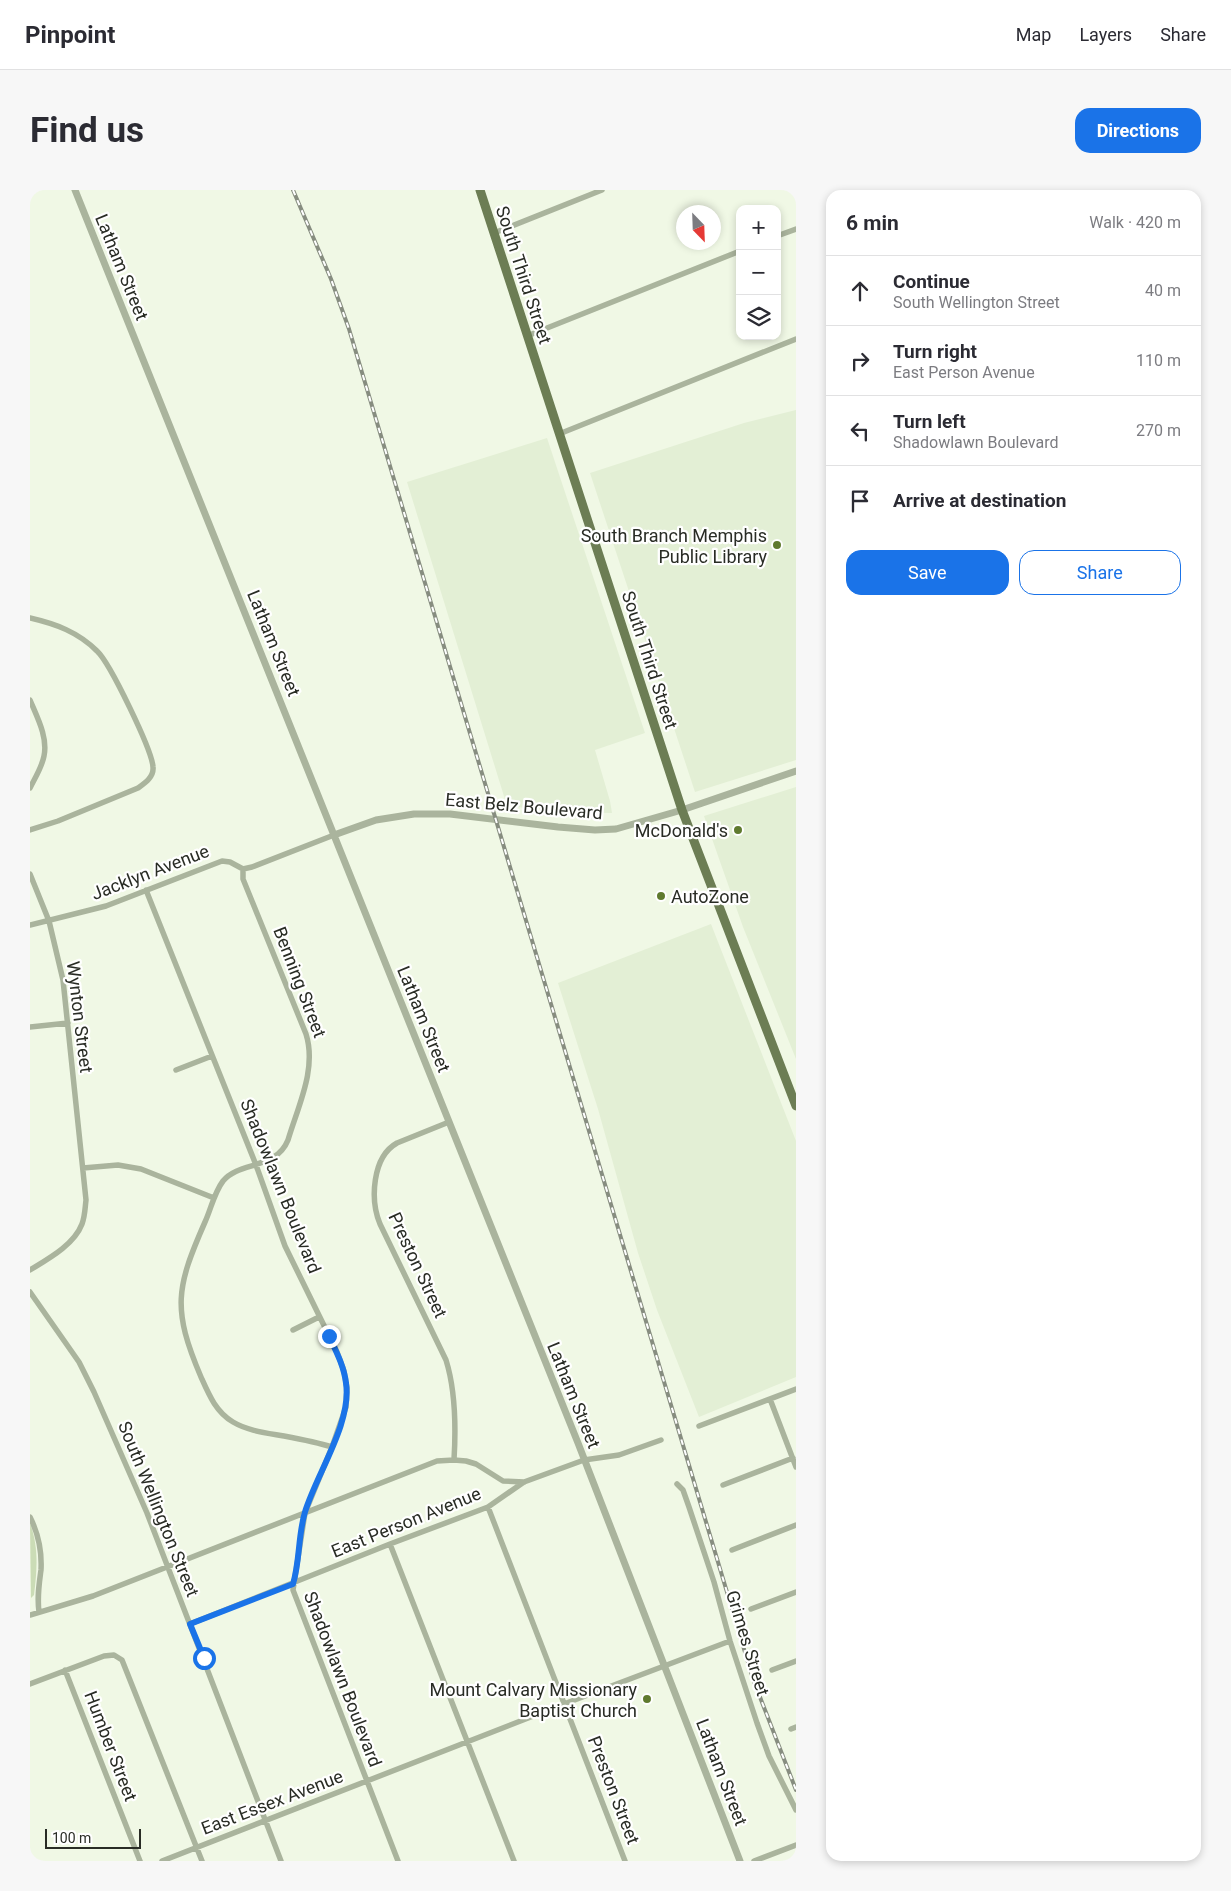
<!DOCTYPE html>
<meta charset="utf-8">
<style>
:root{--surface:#fff;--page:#f7f7f7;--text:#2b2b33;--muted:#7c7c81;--line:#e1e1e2;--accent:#1a73e8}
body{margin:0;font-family:Roboto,sans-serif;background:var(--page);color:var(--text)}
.controls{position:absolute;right:15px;top:15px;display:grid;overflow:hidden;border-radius:10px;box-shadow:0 2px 8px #0003}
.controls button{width:45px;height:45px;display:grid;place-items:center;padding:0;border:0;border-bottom:1px solid var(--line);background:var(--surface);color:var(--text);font:25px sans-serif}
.compass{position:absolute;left:646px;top:15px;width:45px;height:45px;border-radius:50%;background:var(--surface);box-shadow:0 2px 8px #0003;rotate:157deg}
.scale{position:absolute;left:15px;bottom:12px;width:96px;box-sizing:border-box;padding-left:5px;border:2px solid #292c25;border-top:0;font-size:14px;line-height:18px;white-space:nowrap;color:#292c25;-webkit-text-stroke:4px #fff;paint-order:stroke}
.stop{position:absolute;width:15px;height:15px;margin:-11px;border:4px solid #1a73e8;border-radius:50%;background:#fff}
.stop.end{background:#1a73e8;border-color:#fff;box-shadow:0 1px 5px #0008}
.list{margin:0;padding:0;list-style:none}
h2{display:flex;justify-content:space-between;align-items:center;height:65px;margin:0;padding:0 20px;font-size:21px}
h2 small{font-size:16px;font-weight:400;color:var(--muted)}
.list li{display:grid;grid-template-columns:32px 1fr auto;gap:15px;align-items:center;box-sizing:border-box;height:70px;padding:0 20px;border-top:1px solid var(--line)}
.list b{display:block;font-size:19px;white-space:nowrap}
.list p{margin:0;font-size:16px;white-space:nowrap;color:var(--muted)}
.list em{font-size:16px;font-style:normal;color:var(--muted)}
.actions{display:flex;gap:10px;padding:15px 20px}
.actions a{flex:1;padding:11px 0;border:1px solid var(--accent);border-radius:15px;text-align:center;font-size:18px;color:var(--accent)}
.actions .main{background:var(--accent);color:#fff}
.icon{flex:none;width:28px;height:28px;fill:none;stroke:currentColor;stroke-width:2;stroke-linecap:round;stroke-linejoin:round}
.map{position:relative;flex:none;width:766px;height:1671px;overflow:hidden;border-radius:15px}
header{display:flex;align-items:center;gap:30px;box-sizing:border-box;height:70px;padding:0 25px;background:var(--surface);border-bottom:1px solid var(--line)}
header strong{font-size:24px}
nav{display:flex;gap:28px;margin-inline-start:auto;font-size:18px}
.intro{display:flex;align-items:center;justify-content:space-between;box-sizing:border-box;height:120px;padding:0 30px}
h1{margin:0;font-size:35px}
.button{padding:12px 22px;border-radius:15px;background:var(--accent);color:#fff;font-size:18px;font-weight:700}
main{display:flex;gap:30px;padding:0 30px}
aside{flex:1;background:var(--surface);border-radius:15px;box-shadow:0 2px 8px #0003}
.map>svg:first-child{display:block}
.built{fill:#e3efd5}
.green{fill:#cbdcb6}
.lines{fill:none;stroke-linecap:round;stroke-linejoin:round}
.minor{stroke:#aab49d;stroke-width:5.5}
.tertiary{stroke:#aab49d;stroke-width:7}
.primary{stroke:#6c7d54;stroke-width:9}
.rail-casing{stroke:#878d80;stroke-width:4}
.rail{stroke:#fff;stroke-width:2;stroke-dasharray:5.5;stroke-linecap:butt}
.route{stroke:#1a73e8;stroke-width:6}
.poi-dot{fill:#5f7a2e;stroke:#fff;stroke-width:2}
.labels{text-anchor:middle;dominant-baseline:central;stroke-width:4.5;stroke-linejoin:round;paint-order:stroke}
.street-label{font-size:18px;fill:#292c25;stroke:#fff}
.poi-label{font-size:18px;fill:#292c25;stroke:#fff;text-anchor:end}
</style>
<header>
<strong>Pinpoint</strong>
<nav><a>Map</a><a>Layers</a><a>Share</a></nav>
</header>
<div class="intro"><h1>Find us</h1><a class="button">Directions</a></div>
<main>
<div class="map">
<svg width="766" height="1671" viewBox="0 0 766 1671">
<rect width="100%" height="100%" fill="#f0f8e5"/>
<path class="built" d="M766 220V570L665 602 560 283 714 233Z
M517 248 615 543 565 560 580 611 582 623 532 622 477 616 377 292Z
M766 597V869L713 737 674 626Z
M681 734 766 951V1187L669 1227 627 1120 608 1063 568 919 528 793Z"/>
<path class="green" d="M0 1333C9 1358 7 1380 4 1405L1 1408Z"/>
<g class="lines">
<path class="minor" d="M464 43 572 0
M747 46 766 39
M497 146 710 61
M529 244 766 149
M0 428C26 434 48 442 67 461 80 473 122 560 123 577 124 587 115 593 108 598L28 631 0 640
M0 510C7 527 18 547 14 566 12 577 5 588 0 598
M213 679V689L276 844C287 879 268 916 258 950 246 980 209 971 193 991 184 1003 181 1019 175 1032 146 1098 142 1119 171 1187 179 1205 186 1222 203 1232 218 1241 237 1243 254 1246 270 1249 286 1252 302 1257
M0 684 19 731 33 790 56 1010C55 1018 55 1026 52 1034 44 1055 18 1069 0 1080
M116 700 226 975 255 1056 307 1162 314 1181 317 1198 316 1217 302 1257 275 1323 263 1400 368 1671
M0 735 76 716 192 671 200 672 213 679 222 677 304 645
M0 837 38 833
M146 880 182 866
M419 932 367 953C342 967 340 1010 350 1034L416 1170C426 1202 426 1237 424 1270
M53 978 88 975 111 979 184 1008
M0 1102 49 1172 64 1202 117 1323 251 1671
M263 1140 289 1127
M740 1209 766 1277
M669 1236 766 1199
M647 1294 653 1300 659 1317 684 1392 700 1451 727 1533 739 1566 766 1620
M693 1295 763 1268
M458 1317 595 1671
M0 1327C8 1343 12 1361 11 1380 9 1395 7 1407 9 1422
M360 1354 484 1671
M702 1360 766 1335
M721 1419 766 1402
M0 1425 63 1406 407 1271 424 1270 436 1271 446 1274 473 1291 494 1292
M160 1434 360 1354 458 1317 494 1292 554 1270 589 1265 631 1250
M35 1480 110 1671
M742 1480 766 1471
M0 1494 74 1466 84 1465 92 1470 172 1671
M761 1539 766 1537
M132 1671 534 1514 700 1451
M724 1671 766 1655"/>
<path class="tertiary" d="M45 0 548 1253 710 1671
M304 645 346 630 384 624H420L528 637 565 640 586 639 652 620 766 581"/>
<path class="primary" d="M450 0 652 620 766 916"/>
<g class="rail-casing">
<path id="rail" d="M263 0 301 89 319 139 723 1489 766 1600"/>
</g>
<use href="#rail" class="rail"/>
</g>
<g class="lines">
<path class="route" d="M174 1468 160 1434 263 1394C270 1371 268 1345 275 1322 287 1283 322 1233 316 1193 314 1176 306 1161 299 1146"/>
</g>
<g class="poi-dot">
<circle cx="747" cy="355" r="5"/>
<circle cx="708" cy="640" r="5"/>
<circle cx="631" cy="706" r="5"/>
<circle cx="617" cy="1509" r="5"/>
</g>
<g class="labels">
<g class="street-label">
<text transform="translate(92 77) rotate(68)">Latham Street</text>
<text transform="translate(494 85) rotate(72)">South Third Street</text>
<text transform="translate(244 453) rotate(68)">Latham Street</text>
<text transform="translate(620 470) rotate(72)">South Third Street</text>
<text transform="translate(494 616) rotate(5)">East Belz Boulevard</text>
<text transform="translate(120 682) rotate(-21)">Jacklyn Avenue</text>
<text transform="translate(270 792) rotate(69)">Benning Street</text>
<text transform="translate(50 827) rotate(83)">Wynton Street</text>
<text transform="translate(394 829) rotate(68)">Latham Street</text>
<text transform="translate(251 996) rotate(68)">Shadowlawn Boulevard</text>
<text transform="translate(388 1075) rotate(65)">Preston Street</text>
<text transform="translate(544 1205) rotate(68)">Latham Street</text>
<text transform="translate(129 1319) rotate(68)">South Wellington Street</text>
<text transform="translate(376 1332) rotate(-22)">East Person Avenue</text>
<text transform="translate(718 1453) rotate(73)">Grimes Street</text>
<text transform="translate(313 1489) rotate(69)">Shadowlawn Boulevard</text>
<text transform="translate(81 1556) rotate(69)">Humber Street</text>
<text transform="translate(692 1582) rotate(69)">Latham Street</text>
<text transform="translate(584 1600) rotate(69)">Preston Street</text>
<text transform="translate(242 1612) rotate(-21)">East Essex Avenue</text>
</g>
<g class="poi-label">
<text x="737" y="345">South Branch Memphis<tspan x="737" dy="21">Public Library</tspan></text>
<text x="698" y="640">McDonald's</text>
<text x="641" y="706" text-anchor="start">AutoZone</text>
<text x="607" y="1499">Mount Calvary Missionary<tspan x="607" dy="21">Baptist Church</tspan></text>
</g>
</g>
</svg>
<div class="controls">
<button>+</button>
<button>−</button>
<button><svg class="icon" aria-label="layers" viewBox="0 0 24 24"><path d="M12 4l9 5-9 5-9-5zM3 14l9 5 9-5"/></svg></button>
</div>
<svg class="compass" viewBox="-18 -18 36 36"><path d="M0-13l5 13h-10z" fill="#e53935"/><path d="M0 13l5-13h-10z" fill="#7c7c81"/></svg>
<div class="scale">100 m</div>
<div class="stop" style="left:174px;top:1468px"></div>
<div class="stop end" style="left:299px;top:1146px"></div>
</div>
<aside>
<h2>6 min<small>Walk · 420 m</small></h2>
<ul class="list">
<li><svg class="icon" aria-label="ahead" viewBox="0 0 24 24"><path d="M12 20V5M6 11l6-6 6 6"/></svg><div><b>Continue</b><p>South Wellington Street</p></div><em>40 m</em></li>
<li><svg class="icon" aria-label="right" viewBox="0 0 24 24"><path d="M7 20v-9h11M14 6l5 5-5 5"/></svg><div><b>Turn right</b><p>East Person Avenue</p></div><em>110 m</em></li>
<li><svg class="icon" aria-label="left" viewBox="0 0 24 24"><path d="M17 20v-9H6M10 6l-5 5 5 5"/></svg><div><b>Turn left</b><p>Shadowlawn Boulevard</p></div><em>270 m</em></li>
<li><svg class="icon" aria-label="arrive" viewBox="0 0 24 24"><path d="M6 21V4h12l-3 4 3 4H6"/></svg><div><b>Arrive at destination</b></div></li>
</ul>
<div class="actions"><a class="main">Save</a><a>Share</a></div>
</aside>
</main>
